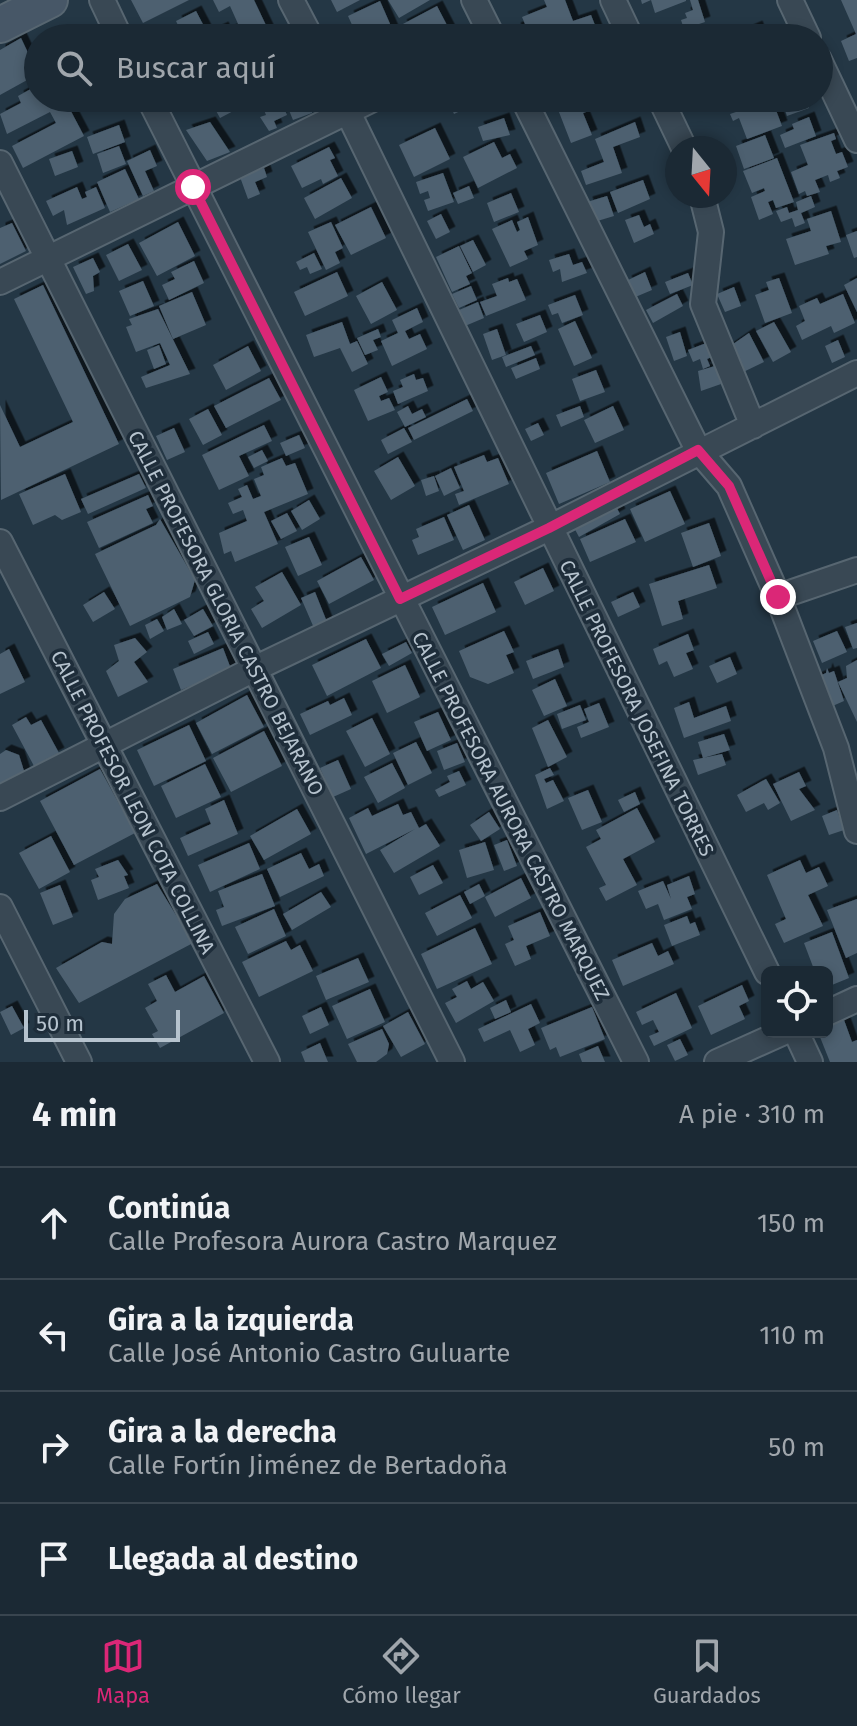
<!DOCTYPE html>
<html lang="es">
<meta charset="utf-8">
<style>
:root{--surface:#1b2934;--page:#24313c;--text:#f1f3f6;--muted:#a0a6ac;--line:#39454f;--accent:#db2777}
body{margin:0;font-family:"Fira Sans",sans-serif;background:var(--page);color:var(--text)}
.controls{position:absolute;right:24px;bottom:24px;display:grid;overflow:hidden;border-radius:12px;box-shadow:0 4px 12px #0003}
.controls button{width:72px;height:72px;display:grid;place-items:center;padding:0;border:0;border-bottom:2px solid var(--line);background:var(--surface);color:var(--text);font:40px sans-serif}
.compass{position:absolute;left:665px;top:136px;width:72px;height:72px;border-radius:50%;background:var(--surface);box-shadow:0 4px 12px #0003;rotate:162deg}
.scale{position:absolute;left:24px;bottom:20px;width:156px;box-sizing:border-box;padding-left:8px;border:4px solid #b6c3ce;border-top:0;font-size:22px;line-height:28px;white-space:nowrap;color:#b6c3ce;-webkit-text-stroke:6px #1e2d3a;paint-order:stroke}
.stop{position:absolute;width:24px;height:24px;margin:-18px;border:6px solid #db2777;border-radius:50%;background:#fff}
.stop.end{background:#db2777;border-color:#fff;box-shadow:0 2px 8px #0008}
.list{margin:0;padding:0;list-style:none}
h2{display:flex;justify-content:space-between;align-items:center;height:104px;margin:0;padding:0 32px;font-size:34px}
h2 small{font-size:26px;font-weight:400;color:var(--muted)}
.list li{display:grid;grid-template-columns:52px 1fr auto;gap:24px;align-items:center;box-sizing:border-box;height:112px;padding:0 32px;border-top:2px solid var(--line)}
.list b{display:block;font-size:30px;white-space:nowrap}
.list p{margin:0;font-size:26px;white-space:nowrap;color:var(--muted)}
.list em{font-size:26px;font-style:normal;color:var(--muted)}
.icon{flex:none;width:44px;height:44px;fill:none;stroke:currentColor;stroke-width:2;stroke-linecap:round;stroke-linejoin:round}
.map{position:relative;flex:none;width:857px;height:1062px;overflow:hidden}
.search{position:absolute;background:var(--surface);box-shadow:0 4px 12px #0003;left:24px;right:24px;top:24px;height:88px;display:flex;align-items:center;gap:20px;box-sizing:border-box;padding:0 28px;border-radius:44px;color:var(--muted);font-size:30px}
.sheet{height:552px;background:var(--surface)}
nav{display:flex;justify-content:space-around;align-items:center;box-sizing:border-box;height:112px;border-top:2px solid var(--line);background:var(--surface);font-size:22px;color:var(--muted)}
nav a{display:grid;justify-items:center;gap:4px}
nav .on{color:var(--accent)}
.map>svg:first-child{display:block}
.building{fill:#4d6070;filter:url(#shadow)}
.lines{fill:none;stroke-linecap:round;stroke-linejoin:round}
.street-casing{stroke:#576671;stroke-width:28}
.secondary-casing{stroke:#576671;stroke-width:38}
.street{stroke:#394854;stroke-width:24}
.secondary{stroke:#475767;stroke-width:34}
.route{stroke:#db2777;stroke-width:10}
.labels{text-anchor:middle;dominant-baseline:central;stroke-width:7;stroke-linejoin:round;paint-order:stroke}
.street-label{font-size:20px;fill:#b6c3ce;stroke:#1e2d3a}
</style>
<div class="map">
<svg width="857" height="1062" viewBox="0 0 857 1062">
<defs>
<filter id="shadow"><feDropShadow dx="5.5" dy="-5.5" stdDeviation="0" flood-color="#0009"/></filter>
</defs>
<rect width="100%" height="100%" fill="#243745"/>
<path class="building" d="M131 0H189L143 23Z
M213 0H254L272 38H231L227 31 239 26 230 6 219 12Z
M331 0H360L337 12Z
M388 0H430L399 18Z
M544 0H565L573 21 591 15 600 38H519L515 28 525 24 522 17 547 7Z
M641 0H686V1L655 13 651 0 642 4Z
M690 0H698L705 22 684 29 681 20 687 18 685 13 693 10Z
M841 0H857V58L849 61 841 41 856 34Z
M380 1 394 33 383 38H358L348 16Z
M437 6 450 31 438 38H408L401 25Z
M196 11 208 34 223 27 228 38H184L176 21Z
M757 26 762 38H729Z
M21 38 38 74 0 95V50Z
M38 85V98H64L84 136 23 168 12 146 56 123 50 112 7 134 0 114 21 103 18 96Z
M209 98H236L241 107 220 118Z
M284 98H313L312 113 293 120Z
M447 98H477L479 102 454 114Z
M584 98 589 111 583 113 592 135 571 143 557 107Z
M684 98H721L690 111Z
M781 98H806L809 108 787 116Z
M748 99 753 112 774 105 782 126 747 139 739 118 733 121 730 114 736 112 733 105Z
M282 103 287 115 274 121 277 128 269 131 260 117 266 115 264 110Z
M809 117 816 136 785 148 780 135 794 129 792 124Z
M504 118 510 135 483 141 478 127Z
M210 122 230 152 207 161 186 130Z
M635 122 640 137 613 147 622 173 586 185 581 171 604 162 595 139Z
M119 125 125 142 93 154 87 137Z
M435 128 450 159 414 177 399 145Z
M834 133 836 139 831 141 836 154 842 152 848 167 837 171 840 178 830 182 828 175 815 180 820 192 807 196 805 191 799 194 791 172 808 165 800 145Z
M765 135 774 158 744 169 736 146Z
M494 142 502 158 510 154 517 168 478 188 463 157Z
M119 146 126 164 103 173 97 154Z
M329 147 335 158 330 160 338 176 323 184 321 179 302 188 291 166Z
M150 150 157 166 145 171 154 191 143 196 127 161Z
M72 151 78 167 55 176 49 159Z
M777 158 794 202 776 208 773 200 768 202 773 214 759 220 751 197 765 191 764 188 752 193 743 171Z
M264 168 267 177 255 182 260 194 248 199 240 177Z
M125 169 139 199 110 212 97 182Z
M443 173 454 202 428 211 424 200 430 198 428 191 420 194 416 182Z
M341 178 352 198 315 219 304 198Z
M643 180 650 199 618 213 610 192Z
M469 186 474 198 458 204 453 193Z
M77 187 82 199 87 197 85 192 96 187 105 208 67 225 64 210 53 216 46 201Z
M511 193 519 212 494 222 487 203Z
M607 196 614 216 594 222 587 202Z
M811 196 815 207 801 213 805 223 795 227 792 218 781 222 776 211 787 207 789 213 798 210 796 202Z
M371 207 386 238 351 255 335 225Z
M831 211 841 242 826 246 829 254 795 265 786 239 811 231 807 219Z
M441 214 450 232 436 239 427 221Z
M639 215 644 227 650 224 654 234 634 243 625 220Z
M528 217 538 245 524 251 528 259 510 267 492 229 512 220 517 232 520 230 517 222Z
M178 222 195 256 157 276 139 243Z
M331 222 343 248 335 252 340 263 326 270 308 232Z
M12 223 26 251 0 264V228Z
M857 231V257L854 258 846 235Z
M473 240 486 265 473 272 460 246Z
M128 244 142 270 119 281 106 255Z
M459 246 472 273 466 276 470 284 452 292 436 257Z
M314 253 322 269 310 274 307 267 300 270 296 262Z
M569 254 573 265 582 262 587 273 562 282 560 269 553 272 549 260Z
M93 258 100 272 93 276 94 291 86 294 73 267Z
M194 261 204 283 169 300 162 285 175 279 171 272Z
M337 272 348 296 305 316 294 292Z
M645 272 652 290 633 298 626 281Z
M688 273 693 285 670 294 665 282Z
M508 278 509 282 517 279 526 300 486 316 480 302 497 296 492 284Z
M779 278 792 313 765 323 755 295 769 290 766 282Z
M857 278V312L844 285Z
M143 281 154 306 130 316 119 291Z
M382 282 397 310 371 324 356 296Z
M43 285 119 444 1 500 0 405 20 447 73 422 14 299Z
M471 286 477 300 459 308 452 294Z
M734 287 741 306 725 312 717 294Z
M192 292 206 325 173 339 159 306Z
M677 294 683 306 653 323 646 310Z
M843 294 855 323 834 333 831 326 802 340 796 326 805 321 799 306 817 298 820 304Z
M575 295 583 315 562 323 558 313 552 315 548 305Z
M478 302 484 318 465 326 459 310Z
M417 308 423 322 405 331 409 339 420 334 427 349 392 366 381 341 398 333 392 320Z
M158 309 190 374 146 388 141 377 170 365 160 343 136 352 126 327 132 325 129 319Z
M540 315 547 332 524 342 516 324Z
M575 321 592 358 574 366 558 329Z
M342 322 350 344 357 341 368 364 352 372 340 348 314 357 306 335Z
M774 322 791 352 773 362 756 331Z
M378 329 381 337 373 340 378 350 365 355 357 338Z
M497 329 506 355 492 360 483 334Z
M680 332 687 356 674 361 666 337Z
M749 333 764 362 735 376 723 351Z
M838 340 845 357 832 363 825 346Z
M709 342 714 356 707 359 710 366 703 369 700 359 693 362 688 350Z
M159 345 166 364 154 369 147 350Z
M248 346 261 371 226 390 213 365Z
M531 346 535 355 506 367 502 357Z
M536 358 540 369 516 379 511 368Z
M715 366 721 384 701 391 698 371Z
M596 370 605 392 580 401 572 379Z
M414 374 416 380 423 378 428 391 398 404 393 391 403 387 400 380Z
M381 377 388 392 379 396 381 401 389 398 395 410 368 421 354 390Z
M269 378 281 400 226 428 214 406Z
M467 399 473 411 414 440 408 428Z
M408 406 412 414 422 409 426 417 405 427 397 412Z
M580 406 584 417 561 427 556 415Z
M613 406 624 430 595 443 584 420Z
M208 409 222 435 203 445 189 419Z
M538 423 544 435 531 441 525 429Z
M264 425 272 441 239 456 249 476 219 490 202 455Z
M174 428 185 452 167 460 156 436Z
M404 428 412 442 388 454 381 440Z
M299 435 305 448 286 456 280 443Z
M262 450 268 461 254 468 248 457Z
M597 451 610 482 559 504 546 473Z
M484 455 487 462 498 458 509 484 459 505 455 494 464 491 454 467Z
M398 457 415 486 391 500 374 471Z
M282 458 286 466 295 463 308 494 264 512 278 544 235 562 231 551 224 554 219 533 247 521 243 510 233 514 228 503 242 497 238 489 247 485 253 499 261 496 254 479 264 475 261 467Z
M451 468 460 488 444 496 435 476Z
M65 474 81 512 62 520 55 515 33 525 19 494Z
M139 474 146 488 88 514 81 499Z
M434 476 439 491 426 496 421 480Z
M670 491 685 524 645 542 630 509Z
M148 495 153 506 146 509 153 523 99 548 87 522Z
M611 497 620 514 579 537 570 520Z
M309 500 320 519 302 530 291 511Z
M469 505 485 540 463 550 447 515Z
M287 513 297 531 281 539 271 521Z
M444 517 454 540 418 555 412 540 419 537 416 529Z
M160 519 195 580 190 597 130 626 95 554 156 525Z
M625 519 636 542 590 562 580 539Z
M709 523 721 556 693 567 681 533Z
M309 537 322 565 298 576 285 547Z
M361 557 374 580 329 604 317 581Z
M709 565 717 588 678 601 683 619 662 626 649 584Z
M543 568 554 591 525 605 514 582Z
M282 572 301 605 262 628 251 609 264 601 255 587Z
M483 583 496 612 445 635 432 607Z
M104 592 115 609 93 622 83 605Z
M315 592 327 622 314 628 301 598Z
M633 592 640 607 618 617 611 602Z
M174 609 182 624 167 630 162 617Z
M203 609 213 626 194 636 184 620Z
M157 619 164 631 150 639 145 625Z
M857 623V648L853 649 845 627Z
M504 631 514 652 506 655 514 673 488 684 470 677 459 651Z
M837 631 847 652 822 663 813 641Z
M208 632 214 644 194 654 188 641Z
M688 634 694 650 686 653 693 669 674 677 667 661 659 665 653 649Z
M135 638 147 652 134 662 148 682 118 697 106 671 119 661 114 645Z
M366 639 381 668 327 696 312 665Z
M406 642 412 653 389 666 382 654Z
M223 648 231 669 181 690 173 669Z
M9 649 25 682 0 694V654Z
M558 649 564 667 533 679 526 661Z
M730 657 737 674 717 683 709 666Z
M857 660V722L838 682 847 678 846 666Z
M405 665 420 697 387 713 372 681Z
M827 668 829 673 834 671 844 701 828 708 815 678 826 673Z
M555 679 567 706 544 716 532 690Z
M247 695 264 727 212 754 196 723Z
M344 698 352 715 310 735 300 714 328 701 330 705Z
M689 702 694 718 726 706 731 721 684 738 674 708Z
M599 703 609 727 581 738 577 727 589 722 584 709Z
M580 705 586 720 562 729 557 714Z
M438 712 451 740 427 751 414 722Z
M26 717 31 725 41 720 59 753 34 766 12 725Z
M372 718 390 754 365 767 346 731Z
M548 720 567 757 548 767 532 728Z
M189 725 206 761 154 786 137 750Z
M264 731 282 766 231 792 213 758Z
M724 734 730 750 703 758 698 742Z
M416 742 432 773 408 785 393 753Z
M457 743 465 762 444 770 437 751Z
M6 750 19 755 25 774 0 787V754Z
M722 754 726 765 698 775 693 760Z
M338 760 351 789 333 797 320 768Z
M392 763 405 788 378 803 364 777Z
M205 764 221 797 176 818 161 786Z
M550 768 554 775 544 779 546 783 553 780 564 801 547 809 535 775Z
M100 769 135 833 74 865 40 801Z
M459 771 466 785 439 797 435 790 450 782 447 776Z
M799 772 806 786 799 789 815 810 791 821 773 784Z
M766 779 780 803 768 810 764 803 746 812 737 795Z
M588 790 602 822 582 830 568 798Z
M635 792 640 804 624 812 618 800Z
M224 800 238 834 188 856 180 838 211 824 205 809Z
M398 804 403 815 411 812 419 828 426 824 440 846 394 873 380 850 415 829 366 854 349 818 368 808 372 816Z
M637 808 655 842 623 859 637 885 606 901 599 888 606 885 586 847 601 839 596 830Z
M297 809 311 834 264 860 250 836Z
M837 810 844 830 829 835 822 816Z
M489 812 500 829 481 841 470 825Z
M51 836 70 872 39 889 19 853Z
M507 840 517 866 504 871 494 845Z
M485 842 494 870 467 878 459 850Z
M249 843 260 869 210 892 198 865Z
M301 853 309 869 319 864 324 876 280 897 267 869Z
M118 860 128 875 124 876 129 888 98 900 91 880 99 877 95 869Z
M800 860 806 873 819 867 828 886 808 895 823 926 784 943 775 924 786 919 767 875Z
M433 865 443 883 419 895 410 877Z
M262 874 275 906 222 926 216 910 224 907 218 891Z
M689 876 695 894 687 897 692 909 664 920 658 904 646 909 638 891 663 881 671 899 667 885Z
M521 878 531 898 495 917 485 897Z
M157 884 193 943 79 1003 56 968 102 942 112 944 114 914 125 899Z
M479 884 485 896 470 904 464 892Z
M60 885 73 917 53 925 40 893Z
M321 892 331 907 292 930 283 914Z
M460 895 472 918 437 936 425 913Z
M857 899V953L846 958 827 910Z
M274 909 286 936 248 954 235 927Z
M540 912 550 936 526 946 531 959 515 966 505 944 514 940 508 926Z
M687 916 690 924 695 922 700 935 672 946 664 925Z
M475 928 492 964 437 989 421 954Z
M832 932 849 978 827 987V972H815L804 943Z
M286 941 291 950 300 945 313 971 259 997 242 962Z
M652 943 658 956 668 951 674 964 623 986 612 960Z
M358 958 369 982 326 1000 316 976Z
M166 975 175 992 204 976 224 1013 160 1048 152 1034 158 1031 145 1008 157 1001 148 984Z
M467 981 471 989 483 982 494 1001 456 1023 445 1003 457 997 452 989Z
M742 985 749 1001 739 1006 745 1019 711 1035 698 1006Z
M370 989 385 1022 347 1039 332 1006Z
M676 993 692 1028 654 1046 649 1036 659 1032 653 1020 642 1025 636 1012Z
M506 1000 511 1012 495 1019 490 1008Z
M531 1004 540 1023 528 1029 535 1045 520 1052 510 1030 484 1042 478 1029Z
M12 1006 24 1028 11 1035 0 1012Z
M321 1007 329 1025 310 1034 302 1016Z
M592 1007 605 1039 560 1057 556 1047 550 1050 541 1028Z
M408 1012 425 1044 401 1057 383 1026Z
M844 1020 852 1042 857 1040V1062H830L818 1032H827V1026Z
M382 1029 389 1044 387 1054 376 1062H357L348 1044Z
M680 1039 688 1055 675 1061 667 1045Z
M320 1043 328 1062H305L301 1052Z
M598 1046 605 1062H582L579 1054Z"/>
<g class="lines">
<g class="street-casing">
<path id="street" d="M102 0 120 38
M291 0 311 38
M474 0 493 38
M613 0 631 38
M790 0 808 38
M819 60 857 140
M149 98 636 1062
M341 98 767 972
M523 98 698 450 729 486 778 597 836 748 857 831
M660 98 684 148
M0 163 452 1062
M702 196 711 232 703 304 753 426
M0 282 375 98
M0 542 267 1062
M778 597 857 570
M0 798 254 669 549 528 857 373
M0 907 79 1062
M827 1013 857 999
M796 1032 810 1062
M717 1062 784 1032"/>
</g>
<g class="secondary-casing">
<path id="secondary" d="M0 25 50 0"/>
</g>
<use href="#street" class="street"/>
<use href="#secondary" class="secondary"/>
</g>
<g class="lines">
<path class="route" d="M193 187 400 599 549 528 698 450 729 486 778 597"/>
</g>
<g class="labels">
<g class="street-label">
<text transform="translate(226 613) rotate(63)">CALLE PROFESORA GLORIA CASTRO BEJARANO</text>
<text transform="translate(637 708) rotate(64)">CALLE PROFESORA JOSEFINA TORRES</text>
<text transform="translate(133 802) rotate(63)">CALLE PROFESOR LEON COTA COLLINA</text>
<text transform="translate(511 816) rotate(63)">CALLE PROFESORA AURORA CASTRO MARQUEZ</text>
</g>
</g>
</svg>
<div class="controls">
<button><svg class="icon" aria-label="locate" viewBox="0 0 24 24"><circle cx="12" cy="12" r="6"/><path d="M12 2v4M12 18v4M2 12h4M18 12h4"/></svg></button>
</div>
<svg class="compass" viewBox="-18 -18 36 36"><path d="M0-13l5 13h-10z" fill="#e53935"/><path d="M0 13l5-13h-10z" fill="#a0a6ac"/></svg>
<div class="scale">50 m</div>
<div class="stop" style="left:193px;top:187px"></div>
<div class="stop end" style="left:778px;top:597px"></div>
<div class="search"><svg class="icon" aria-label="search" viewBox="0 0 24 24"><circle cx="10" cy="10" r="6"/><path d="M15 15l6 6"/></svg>Buscar aquí</div>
</div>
<section class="sheet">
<h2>4 min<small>A pie · 310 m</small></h2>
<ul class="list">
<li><svg class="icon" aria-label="ahead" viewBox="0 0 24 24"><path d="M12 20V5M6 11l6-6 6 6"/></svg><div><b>Continúa</b><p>Calle Profesora Aurora Castro Marquez</p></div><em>150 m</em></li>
<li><svg class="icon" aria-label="left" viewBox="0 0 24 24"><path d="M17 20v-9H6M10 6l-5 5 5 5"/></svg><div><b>Gira a la izquierda</b><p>Calle José Antonio Castro Guluarte</p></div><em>110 m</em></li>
<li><svg class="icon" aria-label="right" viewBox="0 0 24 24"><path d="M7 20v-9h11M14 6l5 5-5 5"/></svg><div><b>Gira a la derecha</b><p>Calle Fortín Jiménez de Bertadoña</p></div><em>50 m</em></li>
<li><svg class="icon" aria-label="arrive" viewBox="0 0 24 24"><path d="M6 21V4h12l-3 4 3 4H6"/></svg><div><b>Llegada al destino</b></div></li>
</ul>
</section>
<nav>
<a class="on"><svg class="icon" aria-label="map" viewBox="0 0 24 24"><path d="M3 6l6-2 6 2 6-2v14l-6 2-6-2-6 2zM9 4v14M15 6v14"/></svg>Mapa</a>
<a><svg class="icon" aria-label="directions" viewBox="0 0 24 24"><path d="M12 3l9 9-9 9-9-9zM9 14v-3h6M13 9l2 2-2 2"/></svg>Cómo llegar</a>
<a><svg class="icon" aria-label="saved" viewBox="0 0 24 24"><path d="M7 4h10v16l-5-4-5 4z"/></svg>Guardados</a>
</nav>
